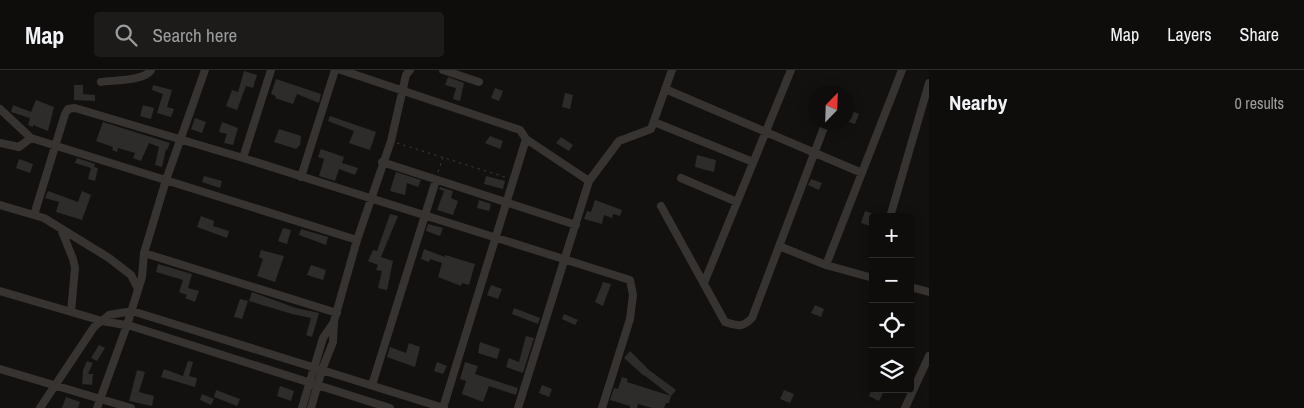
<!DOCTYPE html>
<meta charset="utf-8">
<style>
:root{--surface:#0e0d0c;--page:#1c1b1a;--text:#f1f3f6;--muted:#9b9c9d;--line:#2e2d2d}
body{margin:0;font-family:"Archivo Narrow",sans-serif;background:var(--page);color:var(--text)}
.controls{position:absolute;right:15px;bottom:15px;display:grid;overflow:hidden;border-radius:5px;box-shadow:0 2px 12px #0003}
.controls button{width:45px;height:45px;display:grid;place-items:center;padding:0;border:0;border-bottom:1px solid var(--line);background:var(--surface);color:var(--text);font:25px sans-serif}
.compass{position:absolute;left:809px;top:15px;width:45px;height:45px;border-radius:50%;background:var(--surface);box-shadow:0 2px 12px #0003;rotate:23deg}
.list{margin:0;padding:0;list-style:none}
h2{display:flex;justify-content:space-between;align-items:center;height:65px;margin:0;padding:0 20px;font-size:21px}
h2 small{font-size:16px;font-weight:400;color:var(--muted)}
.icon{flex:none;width:28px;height:28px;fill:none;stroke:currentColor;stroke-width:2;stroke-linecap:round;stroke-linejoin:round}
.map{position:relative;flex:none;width:929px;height:338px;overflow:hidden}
header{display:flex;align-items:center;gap:30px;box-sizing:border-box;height:70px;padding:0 25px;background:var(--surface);border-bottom:1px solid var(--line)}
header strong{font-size:24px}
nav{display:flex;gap:28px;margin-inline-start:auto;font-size:18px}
.search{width:350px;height:45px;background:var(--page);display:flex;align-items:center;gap:12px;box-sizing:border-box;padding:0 18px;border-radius:5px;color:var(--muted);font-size:19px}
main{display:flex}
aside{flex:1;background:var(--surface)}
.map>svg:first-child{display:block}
.building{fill:#2e2c2b}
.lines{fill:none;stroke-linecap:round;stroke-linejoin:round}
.path{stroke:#3e3837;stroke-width:1;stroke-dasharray:2.5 4;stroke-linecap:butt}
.minor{stroke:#373331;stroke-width:8}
</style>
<header>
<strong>Map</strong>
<div class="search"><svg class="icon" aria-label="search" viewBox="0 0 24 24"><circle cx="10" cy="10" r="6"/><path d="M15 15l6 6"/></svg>Search here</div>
<nav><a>Map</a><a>Layers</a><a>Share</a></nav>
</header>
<main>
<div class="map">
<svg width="929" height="338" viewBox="0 0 929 338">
<rect width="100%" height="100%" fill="#121110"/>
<path class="building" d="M244 1 257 5 253 18 246 16 237 40 226 36 232 20 238 22Z
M448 7 464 13 460 31 453 29 456 18 445 15Z
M276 9 321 24 319 33 297 24 293 34 275 28 276 26 271 24Z
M74 15H83V24L95 25V31L74 30Z
M153 15 172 20 167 37 174 39 171 47 157 43 163 24 152 20Z
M495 18 503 21 499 31 491 28Z
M565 23 573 25 570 39 562 37Z
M36 30 54 37 48 61 33 55V57L28 55 30 48 11 42 13 35 31 42Z
M143 35 154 38 151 49 140 46Z
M849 40 859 44 855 54 846 51Z
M330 46 376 62 370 80 349 73 354 61 328 51Z
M195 48 206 52 202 63 191 59Z
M103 52 170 73 167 80 166 79 162 97 155 95 159 77 149 73 141 91 133 88 135 83 118 78 117 82 112 80 113 77 96 71Z
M222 52 238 58 233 75 224 73 227 64 219 62Z
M279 59 301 66 300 75 296 79 274 72Z
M490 66 503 71 500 79 485 73Z
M561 67 573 75 569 81 556 73Z
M321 79 344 87 342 93 358 98 355 105 339 99 335 111 319 106 324 89 318 87Z
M697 85 716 90 714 102 695 97Z
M77 88 95 94 94 97 98 98 95 111 88 109 91 98 75 93Z
M19 89 33 94 30 103 16 98Z
M396 102 421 110 418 117 407 113 405 125 390 121Z
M204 106 222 111 220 118 202 112Z
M486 106 505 111 503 119 484 114Z
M811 109 822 113 819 120 808 115Z
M440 117 453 121 451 128 458 131 453 145 437 140 444 121 439 119Z
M48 121 78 132 82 121 91 125 82 150 56 142 59 132 45 128Z
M479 130 491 134 489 141 477 138Z
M595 130 622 140 620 146 613 144 612 148 604 145 602 154 584 149 587 141 591 142Z
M865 141 874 144 870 156 861 153Z
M390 144 398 146 381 187 393 191 387 220 378 218 382 201 376 200 378 195 368 191 373 180 377 181Z
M201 146 214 151 213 156 229 161 227 168 197 157Z
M428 154 443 158 440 166 426 161Z
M283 158 291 160 287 174 278 171Z
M301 159 328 167 326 175 299 165Z
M424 179 445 187V185L475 194 469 215 462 213 461 216 438 207 442 193 430 189 429 192 421 189Z
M261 180 284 186 275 212 257 206 263 189 259 187Z
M158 194 192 204 188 218 199 221 195 232 185 228 187 225 179 222 183 210 156 202Z
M311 195 326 200 323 210 307 205Z
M603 212 611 214 603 236 595 232Z
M491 215 502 219 498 229 487 225Z
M252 222 296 238 319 243 312 267 306 265 311 248 292 244 249 231Z
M240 229 248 231 242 249 234 247Z
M815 235 824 239 821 247 811 243Z
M514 238 540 248 538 254 512 244Z
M564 244 578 250 575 255 562 249Z
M526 266 534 268 523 303 506 297 509 288 519 292Z
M480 272 500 279 497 289 478 283Z
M409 273 420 277 415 297 387 287 390 277 406 283Z
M99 275 105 278 97 291 91 288Z
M630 281 649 300 676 320 671 326 644 305V306L624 288Z
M87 291 93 293 88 304H93L92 315 83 314 82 316 83 300Z
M188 291 193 292 189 306 197 308 195 317 161 307 164 299 183 306Z
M437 292 447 296 443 304 434 301Z
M465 292 478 296 475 304 518 318 516 325 489 316 483 332 462 324 466 311 460 309Z
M137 300 145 302 139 322 154 326 152 336 129 331Z
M622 307 628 309 627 312 671 326 669 333H666L664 338H652L638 334 637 338H630V336L610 330 614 318 618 319Z
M542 315 552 319 549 327 539 323Z
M280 316 294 321 291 331 277 326Z
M872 319H885L879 331 869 326Z
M216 320 240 329 237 336 214 327Z
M784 320 794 324 790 333 780 329Z
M202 324 214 329 211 335 200 330Z
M66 327 80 332 78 338H62Z"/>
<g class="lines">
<path class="path" d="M397 73 508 108
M438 102 443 87"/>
<path class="minor" d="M341 0 520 60 526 69 589 111
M443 0 479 12
M101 12C114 10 145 11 151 0
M665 19 862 103
M0 39 31 68 357 170
M654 52 753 92
M0 73 19 77 31 68
M243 88 271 0
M382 92 576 155
M301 107 335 0
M681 108 737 132
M0 135 44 148 109 188 131 205 138 219
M661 136 725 252C738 256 742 258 752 248L826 52
M34 145 65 44 68 39 75 38 243 88 630 210 633 225 630 249 602 338
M890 147 929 13
M61 159 73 189 75 198 71 242
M779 176 826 195 873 208
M144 183 337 243
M826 195 902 0
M704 213 791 0
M910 217 929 222
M0 221 102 251 131 256 390 338
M0 299 131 338
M372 315 436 110
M40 338 94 257 109 245 132 241 444 338
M97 338 127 255 142 207 144 183 166 110 205 0
M302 338 323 268 334 252
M311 338 322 300 333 272 334 251 357 170 391 71 406 5 410 0
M443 338 526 69
M518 338 589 111 619 71 651 59 672 0
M905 338 929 286"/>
</g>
</svg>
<div class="controls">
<button>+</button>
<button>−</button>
<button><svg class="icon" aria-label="locate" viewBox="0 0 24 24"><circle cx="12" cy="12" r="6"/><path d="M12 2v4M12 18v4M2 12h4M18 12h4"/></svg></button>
<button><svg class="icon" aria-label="layers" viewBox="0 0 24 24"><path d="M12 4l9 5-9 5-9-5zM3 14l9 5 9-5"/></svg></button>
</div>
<svg class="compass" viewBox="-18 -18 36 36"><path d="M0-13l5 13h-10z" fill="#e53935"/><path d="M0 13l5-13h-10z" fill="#9b9c9d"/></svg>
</div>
<aside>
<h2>Nearby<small>0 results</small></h2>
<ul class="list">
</ul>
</aside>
</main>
